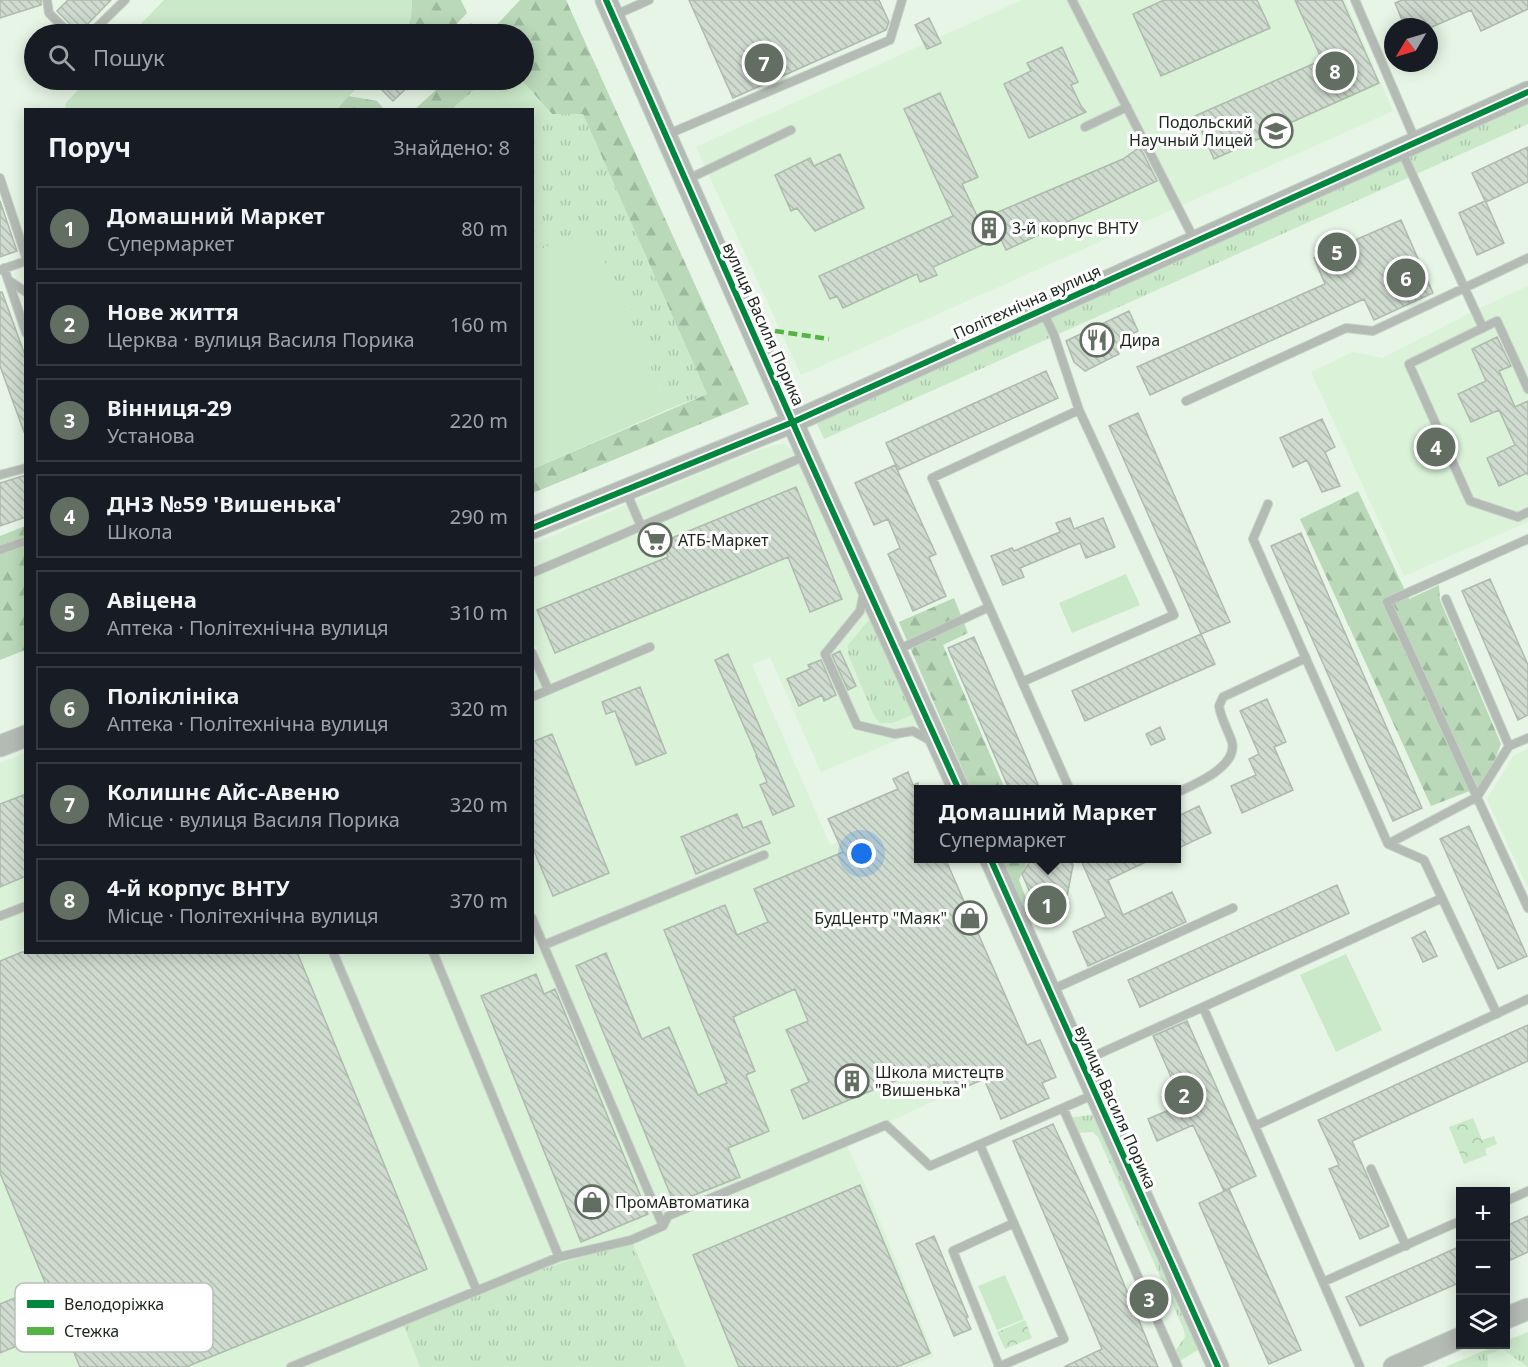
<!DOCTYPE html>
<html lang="uk">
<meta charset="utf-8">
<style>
:root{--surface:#171b24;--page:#20242c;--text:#f1f3f6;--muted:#9ea1a6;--line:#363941;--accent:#636e62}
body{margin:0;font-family:"Noto Sans",sans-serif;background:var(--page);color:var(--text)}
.controls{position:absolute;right:18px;bottom:18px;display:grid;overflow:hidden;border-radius:0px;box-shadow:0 3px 15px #0003}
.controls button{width:54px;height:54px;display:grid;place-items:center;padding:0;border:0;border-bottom:2px solid var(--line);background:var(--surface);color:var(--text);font:30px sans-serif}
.compass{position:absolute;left:1384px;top:18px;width:54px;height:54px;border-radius:50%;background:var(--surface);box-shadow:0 3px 15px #0003;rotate:232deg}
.you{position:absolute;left:862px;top:854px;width:21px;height:21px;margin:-15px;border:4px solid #fff;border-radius:50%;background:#1a73e8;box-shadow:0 0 0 9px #1a73e833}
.badge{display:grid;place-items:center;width:39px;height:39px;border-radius:50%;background:var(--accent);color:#fff;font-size:20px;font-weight:700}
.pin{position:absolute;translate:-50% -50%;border:3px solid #fff;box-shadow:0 2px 6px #0006}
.popup{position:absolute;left:914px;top:785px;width:267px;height:78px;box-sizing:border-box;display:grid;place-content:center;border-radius:0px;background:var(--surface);filter:drop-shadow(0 2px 4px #0005);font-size:20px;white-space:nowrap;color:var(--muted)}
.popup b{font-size:22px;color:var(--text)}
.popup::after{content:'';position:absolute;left:50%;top:100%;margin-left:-12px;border:12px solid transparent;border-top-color:var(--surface)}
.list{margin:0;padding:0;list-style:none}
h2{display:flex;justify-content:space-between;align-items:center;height:78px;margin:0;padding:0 24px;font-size:26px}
h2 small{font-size:20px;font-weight:400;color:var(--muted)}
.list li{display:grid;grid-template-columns:39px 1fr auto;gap:18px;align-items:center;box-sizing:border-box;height:84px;margin:0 12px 12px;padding:0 12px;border:2px solid var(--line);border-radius:0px}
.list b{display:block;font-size:22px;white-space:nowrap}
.list p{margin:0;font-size:20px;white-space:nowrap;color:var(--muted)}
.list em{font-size:20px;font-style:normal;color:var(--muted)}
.icon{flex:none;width:33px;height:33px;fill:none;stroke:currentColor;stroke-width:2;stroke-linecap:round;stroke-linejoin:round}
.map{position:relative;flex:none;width:1528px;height:1367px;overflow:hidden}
.search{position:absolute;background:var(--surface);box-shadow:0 3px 15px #0003;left:24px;top:24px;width:510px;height:66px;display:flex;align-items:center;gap:15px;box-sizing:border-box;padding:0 21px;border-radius:33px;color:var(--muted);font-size:22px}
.panel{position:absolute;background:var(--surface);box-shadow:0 3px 15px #0003;left:24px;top:108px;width:510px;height:846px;border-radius:0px}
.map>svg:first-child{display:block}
.built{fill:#d9f2d8}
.grass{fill:url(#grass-tufts)}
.forest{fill:url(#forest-firs)}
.park{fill:url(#park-crowns)}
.garden{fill:#cae9c9}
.building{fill:url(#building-back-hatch);stroke:#aebaad;stroke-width:1.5}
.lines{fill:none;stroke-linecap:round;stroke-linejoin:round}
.service-casing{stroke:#c7d2c7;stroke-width:10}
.tertiary-casing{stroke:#c7d2c7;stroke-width:23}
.service{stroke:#b4bab4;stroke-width:8}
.tertiary{stroke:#b4bab4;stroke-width:21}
.quiet{stroke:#55b245;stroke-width:4.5;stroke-dasharray:9 4.5;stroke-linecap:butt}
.cycleway-casing{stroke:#fff;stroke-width:10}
.cycleway{stroke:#00873e;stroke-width:6}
.labels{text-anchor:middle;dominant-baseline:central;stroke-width:6;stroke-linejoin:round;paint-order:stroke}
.poi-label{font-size:16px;fill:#1c261c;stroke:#fff;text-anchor:start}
.street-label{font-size:16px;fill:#1c261c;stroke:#fff}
.key{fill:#fff;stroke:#bbbebb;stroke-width:1.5}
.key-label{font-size:16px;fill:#1c261c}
</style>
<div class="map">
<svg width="1528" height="1367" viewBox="0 0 1528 1367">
<defs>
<pattern id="grass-tufts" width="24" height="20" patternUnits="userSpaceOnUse" patternTransform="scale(1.5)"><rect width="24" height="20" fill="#cae9c9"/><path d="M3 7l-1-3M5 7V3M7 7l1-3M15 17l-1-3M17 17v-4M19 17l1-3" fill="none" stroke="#adc8ac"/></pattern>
<pattern id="forest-firs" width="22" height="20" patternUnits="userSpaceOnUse" patternTransform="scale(1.5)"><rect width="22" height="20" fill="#b9d9b8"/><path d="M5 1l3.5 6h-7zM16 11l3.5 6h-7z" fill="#9eba9e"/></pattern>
<pattern id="park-crowns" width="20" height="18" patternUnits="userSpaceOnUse" patternTransform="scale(1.5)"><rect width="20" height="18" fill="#cae9c9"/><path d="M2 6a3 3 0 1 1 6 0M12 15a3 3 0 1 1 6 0" fill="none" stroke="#adc8ac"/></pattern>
<pattern id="building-back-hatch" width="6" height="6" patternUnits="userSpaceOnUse" patternTransform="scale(1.5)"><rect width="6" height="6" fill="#cfdbcf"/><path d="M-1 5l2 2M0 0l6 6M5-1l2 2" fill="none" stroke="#b1bcb1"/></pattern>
</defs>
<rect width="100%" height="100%" fill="#e6f5e5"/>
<path class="built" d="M1022 0H1345L1393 111 801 375 696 147Z
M1528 286V522L1404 576 1311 372 1353 352 1383 358 1474 311Z
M784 444 798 455 918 724 897 740 821 772 770 657 752 665 830 845 838 842 949 1094 845 1142 868 1191 934 1356 907 1367H0V763L25 753 26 952H532V651L539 648 535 646 533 641V544L726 462 771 446Z
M1528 749V888L1487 799 1513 756Z
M1528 1332V1367H1445L1498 1345 1506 1344V1341Z"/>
<path class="grass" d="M1528 92V124L824 439 812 413Z
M552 114H583L707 394 669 409 589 227 533 253 532 131Z
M874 619 915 714 892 723H880L873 714 848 654V645L868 621Z
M1098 1114 1201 1348 1175 1364 1172 1355 1185 1337 1184 1330 1098 1137 1093 1132 1074 1133 1068 1118Z
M631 1240 686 1367H420L402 1321 477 1291Z
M1528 1332V1367L1502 1349 1487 1355 1488 1367H1445L1498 1345 1506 1344V1341Z"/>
<path class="forest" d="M412 0H461L467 13 447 34H406L411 16Z
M520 0H566L749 404 533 493V469L707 394 583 114H552L521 80H524V34H462L461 32 471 23 488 34Z
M447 80H486L452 109 414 110Z
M348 96 377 101 384 109 336 110Z
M1358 491 1409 599 1439 585 1440 600 1501 744 1485 785 1431 806 1300 519Z
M25 526V650L0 660V536Z
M954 598 968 633 943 645 1005 789H971L899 622Z
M1001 859H1033L1028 860 1019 880 1029 906 1023 909Z"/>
<path class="park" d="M1473 1118 1482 1140 1494 1136 1497 1144 1485 1149 1487 1155 1464 1164 1449 1127Z
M1025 1320 1032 1338 1005 1349 997 1332Z"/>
<path class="garden" d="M164 0H412L411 16 405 34H131Z
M87 80H365L336 109H65L66 103Z
M486 80H521L552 114 533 131 532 110 452 109Z
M589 226 669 409 533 469V253Z
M1126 574 1140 605 1072 633 1059 603Z
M1346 954 1382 1030 1336 1052 1300 975Z
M1005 1275 1024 1319 997 1330 978 1286Z"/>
<path class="building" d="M0 0H41V5L0 18Z
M68 0H111L79 33 57 11Z
M689 0H879L889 22 886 30 733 98Z
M1164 0H1257L1270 28 1161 76 1133 14Z
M1295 0H1342L1379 83 1283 126 1285 131 1272 137 1270 134 1214 159 1195 116 1322 60Z
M1402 0H1528V9L1481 31 1471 10 1432 27H1411L1406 18 1402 20 1395 3Z
M929 18 941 43 927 49 915 25Z
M1062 47 1078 82 1071 85 1081 106 1086 112 1029 138 1004 84 1031 71 1027 63Z
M385 80H415L393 101 378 86Z
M940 93 978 177 962 184 979 220 1123 159 1140 147 1157 181 1006 250 1000 237 933 267 937 275 920 282 917 274 843 308 837 296 830 299 819 276 953 216 904 109Z
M1528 147V182L1486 202 1504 243 1477 255 1459 213 1485 201 1472 173Z
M840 154 864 208 815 231 797 208 791 211 775 175 810 158 814 166Z
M0 201 17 251 0 257Z
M1401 220 1433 293 1374 320 1364 299 1150 395 1137 367 1325 284 1314 258Z
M0 292H2L26 358V432H24L0 366Z
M1129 311 1138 331 1120 340 1123 346 1117 349 1119 354 1085 371 1074 362 1066 341Z
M1497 337 1511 366 1499 371 1515 407 1528 401V475L1527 473 1499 486 1487 458 1515 445 1499 410 1471 422 1458 394 1486 381 1472 349Z
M1046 371 1058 398 898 470 886 443Z
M1138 413 1230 622 1201 634 1109 426Z
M1322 419 1335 447 1325 452 1340 486 1322 492 1307 460 1293 467 1280 438Z
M895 465 936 554 929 557 946 596 913 611 888 554 900 548 888 519 874 525 855 483Z
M26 475V517L0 526V483Z
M796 487 842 599 810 612 788 557 555 653 537 610 668 557 662 542Z
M1070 518 1074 529 1103 518 1115 547 1086 558 1080 543 1020 568 1024 577 1003 585 991 556 1012 548 1014 551 1060 532 1056 523Z
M1301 533 1422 808 1393 821 1271 546Z
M1490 579 1528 665V715L1518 720 1462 591Z
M1201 634 1215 664 1085 721 1072 691Z
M974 637 1040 789H1009L948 648Z
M840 651 856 686 848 690 832 655Z
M728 654 794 806 773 815 760 785 767 782 756 756H757L715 660Z
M821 660 836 695 824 701 822 695 799 706 787 679 810 669 808 665Z
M640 687 666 753 636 765 615 711 606 714 602 702Z
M1267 699 1286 742 1274 747 1293 790 1242 813 1231 786 1256 775 1249 759 1259 754 1240 711Z
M1160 727 1165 739 1151 745 1146 734Z
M552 734 609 873 553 896 532 846V742Z
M908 772 913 785 918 783V858H945L1027 1045 1040 1040 1056 1077 1042 1083 1049 1098 1001 1119 984 1079 949 1094 936 1064 803 1119 791 1090 809 1082 786 1030 808 1021 795 989 733 1017 755 1071 746 1075 769 1131 728 1148 740 1177 674 1203 576 966 606 953 642 1039 669 1027 698 1095 727 1083 664 930 725 905 737 935 768 922 754 889 843 852 828 819 898 789 893 779Z
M26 794V876L0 887V804Z
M1199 806 1211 833 1176 849V817Z
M737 814 743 828 761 821 770 843 696 874 681 837Z
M1469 826 1527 956 1498 969 1440 839Z
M1032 858H1070L1073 865 1065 907 1041 917 1022 874Z
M1080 858H1154L1108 880 1123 915 1172 892 1186 922 1088 966 1073 932 1106 917Z
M1337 885 1349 913 1140 1007 1128 980Z
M1425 931 1437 956 1423 962 1412 938Z
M22 952H297L427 1269 186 1367H80L63 1327 0 1353V1304L46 1285 0 1173V961Z
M536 974 544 994 555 989 648 1214 581 1242 481 996Z
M1187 1021 1256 1176 1224 1191 1193 1125 1157 1141 1148 1119 1183 1104 1153 1036Z
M1528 1025V1061L1352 1141 1389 1226 1360 1239 1329 1169 1339 1165 1318 1120Z
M1053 1124 1096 1216 1158 1367H1064L1102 1349 1013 1141Z
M860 1185 930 1353 897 1367H739L693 1255Z
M1229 1189 1301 1350 1269 1364 1199 1203Z
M1528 1216V1252L1506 1262V1226Z
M934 1236 968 1317 966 1318 971 1329 954 1336 916 1244Z
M1461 1246V1282L1360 1326 1346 1297Z"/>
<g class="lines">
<g class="service-casing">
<path id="service" d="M47 0 49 13 70 34
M1072 0 1195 241
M1355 0 1416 142
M613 16 649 0
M90 34 125 0
M1085 127 1127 107
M666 135 890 40 902 0
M1401 150 1483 328
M0 178 26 257
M686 180 791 130
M4 268 26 333
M0 270 26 261
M8 280 26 292
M1042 310 1054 335 1079 410 932 478 1070 790
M1528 389 1497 321 1409 364 1470 501 1518 517 1528 512
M1186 401 1346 328 1373 331 1528 258
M0 475 26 468
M626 491 641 526
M1268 504 1253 539 1388 844 1424 860 1497 1014
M1528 539 1387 602 1528 908
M0 550 26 541
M532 573 796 460
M864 592 860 611 825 654 857 725 895 734 913 731 931 741
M1446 599 1509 746 1528 738
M897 650 989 607
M532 653 548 689
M1022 682 1174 615 1079 410
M532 697 650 647
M1176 793C1193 785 1238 767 1232 742 1228 730 1221 719 1219 706L1223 697 1306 658
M1388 844 1477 797 1509 746
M0 916 26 906
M544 945 764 855
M333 952 477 1291
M433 952 559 1257
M1049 991 1233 908
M1203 1007 1442 898
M1083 1061 1203 1007 1360 1367
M1063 1108 1178 1367
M1255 1126 1528 999
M980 1145 1064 1339 998 1367
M1371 1169 1406 1246
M1506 1201 1528 1191
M663 1226 668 1216 886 1125 930 1166 1095 1094
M1323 1282 1460 1221
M999 1366 953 1251 1014 1223
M291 1367 559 1257 631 1240 663 1226 532 918"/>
</g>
<g class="tertiary-casing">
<path id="tertiary" d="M606 0 804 448 959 790
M532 528 793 422 1528 92
M0 746 26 736
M990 858 1218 1367
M1506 1318 1528 1309
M1394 1367 1460 1338"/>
</g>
<use href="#service" class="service"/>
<use href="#tertiary" class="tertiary"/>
<path class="quiet" d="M775 331 829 339"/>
<g class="cycleway-casing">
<path id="cycleway" d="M606 0 804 448 959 790
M532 528 793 422 1528 92
M990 858 1218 1367"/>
</g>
<use href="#cycleway" class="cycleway"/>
</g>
<defs>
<g id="school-ring" transform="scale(1.725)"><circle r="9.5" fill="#fff" stroke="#636e62" stroke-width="1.5"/><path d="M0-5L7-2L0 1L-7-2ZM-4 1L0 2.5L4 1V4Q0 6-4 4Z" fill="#636e62"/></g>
<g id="building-ring" transform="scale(1.725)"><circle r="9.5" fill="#fff" stroke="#636e62" stroke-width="1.5"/><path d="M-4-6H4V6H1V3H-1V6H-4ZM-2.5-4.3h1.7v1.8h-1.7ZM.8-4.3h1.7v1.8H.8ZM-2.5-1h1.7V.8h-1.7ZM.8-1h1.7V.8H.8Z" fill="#636e62"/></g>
<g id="restaurant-ring" transform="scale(1.725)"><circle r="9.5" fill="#fff" stroke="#636e62" stroke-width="1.5"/><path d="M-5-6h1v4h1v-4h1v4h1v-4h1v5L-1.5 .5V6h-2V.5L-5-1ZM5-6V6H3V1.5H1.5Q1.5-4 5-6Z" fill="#636e62"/></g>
<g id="supermarket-ring" transform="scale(1.725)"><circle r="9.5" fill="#fff" stroke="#636e62" stroke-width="1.5"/><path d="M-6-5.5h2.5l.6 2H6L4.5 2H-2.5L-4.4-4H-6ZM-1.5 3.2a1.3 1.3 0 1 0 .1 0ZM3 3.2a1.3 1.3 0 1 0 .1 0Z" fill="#636e62"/></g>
<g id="shop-ring" transform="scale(1.725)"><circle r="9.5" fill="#fff" stroke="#636e62" stroke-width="1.5"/><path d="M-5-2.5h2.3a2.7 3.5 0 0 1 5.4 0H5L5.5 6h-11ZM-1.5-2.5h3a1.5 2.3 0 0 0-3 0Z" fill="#636e62"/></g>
</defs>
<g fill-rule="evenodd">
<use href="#school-ring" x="1276" y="131"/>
<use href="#building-ring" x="989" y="228"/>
<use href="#restaurant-ring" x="1097" y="340"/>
<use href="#supermarket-ring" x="655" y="540"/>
<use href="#shop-ring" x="970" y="918"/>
<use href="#building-ring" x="852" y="1081"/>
<use href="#shop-ring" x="592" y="1202"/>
</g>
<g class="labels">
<g class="poi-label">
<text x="1253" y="122" text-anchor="end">Подольский<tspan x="1253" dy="18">Научный Лицей</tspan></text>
<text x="1012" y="228">3-й корпус ВНТУ</text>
<text x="1120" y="340">Дира</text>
<text x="678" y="540">АТБ-Маркет</text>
<text x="947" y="918" text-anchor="end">БудЦентр "Маяк"</text>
<text x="875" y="1072">Школа мистецтв<tspan x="875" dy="18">"Вишенька"</tspan></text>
<text x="615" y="1202">ПромАвтоматика</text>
</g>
<g class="street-label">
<text transform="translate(1027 302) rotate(-24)">Політехнічна вулиця</text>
<text transform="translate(764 324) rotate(66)">вулиця Василя Порика</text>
<text transform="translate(1116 1107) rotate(66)">вулиця Василя Порика</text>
</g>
</g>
<rect x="15" y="1283" width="198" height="69" rx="9" class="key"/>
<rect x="27" y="1300" width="27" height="8" fill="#00873e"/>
<rect x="27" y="1327" width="27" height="8" fill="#55b245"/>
<g class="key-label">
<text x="64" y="1310">Велодоріжка</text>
<text x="64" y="1337">Стежка</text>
</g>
</svg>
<div class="controls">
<button>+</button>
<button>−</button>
<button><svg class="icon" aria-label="layers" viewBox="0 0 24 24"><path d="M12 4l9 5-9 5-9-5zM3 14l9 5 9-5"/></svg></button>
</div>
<svg class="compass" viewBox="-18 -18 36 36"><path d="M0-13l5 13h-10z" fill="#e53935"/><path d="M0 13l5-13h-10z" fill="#9ea1a6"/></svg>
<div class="you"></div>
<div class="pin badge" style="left:1047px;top:905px">1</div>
<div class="popup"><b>Домашний Маркет</b>Супермаркет</div>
<div class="pin badge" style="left:1184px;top:1095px">2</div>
<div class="pin badge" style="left:1149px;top:1299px">3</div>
<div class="pin badge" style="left:1436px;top:447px">4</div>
<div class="pin badge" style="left:1337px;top:252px">5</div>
<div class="pin badge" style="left:1406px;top:278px">6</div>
<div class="pin badge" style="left:764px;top:63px">7</div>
<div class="pin badge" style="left:1335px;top:71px">8</div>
<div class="search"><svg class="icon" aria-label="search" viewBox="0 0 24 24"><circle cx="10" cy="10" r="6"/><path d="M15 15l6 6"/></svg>Пошук</div>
<section class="panel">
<h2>Поруч<small>Знайдено: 8</small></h2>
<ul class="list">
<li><span class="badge">1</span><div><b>Домашний Маркет</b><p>Супермаркет</p></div><em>80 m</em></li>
<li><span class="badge">2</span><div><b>Нове життя</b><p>Церква · вулиця Василя Порика</p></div><em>160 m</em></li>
<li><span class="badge">3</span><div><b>Вінниця-29</b><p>Установа</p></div><em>220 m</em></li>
<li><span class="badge">4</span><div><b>ДНЗ №59 'Вишенька'</b><p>Школа</p></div><em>290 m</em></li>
<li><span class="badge">5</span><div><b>Авіцена</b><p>Аптека · Політехнічна вулиця</p></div><em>310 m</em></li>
<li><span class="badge">6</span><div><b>Поліклініка</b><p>Аптека · Політехнічна вулиця</p></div><em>320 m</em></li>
<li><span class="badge">7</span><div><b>Колишнє Айс-Авеню</b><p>Місце · вулиця Василя Порика</p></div><em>320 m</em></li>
<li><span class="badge">8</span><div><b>4-й корпус ВНТУ</b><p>Місце · Політехнічна вулиця</p></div><em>370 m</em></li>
</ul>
</section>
</div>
